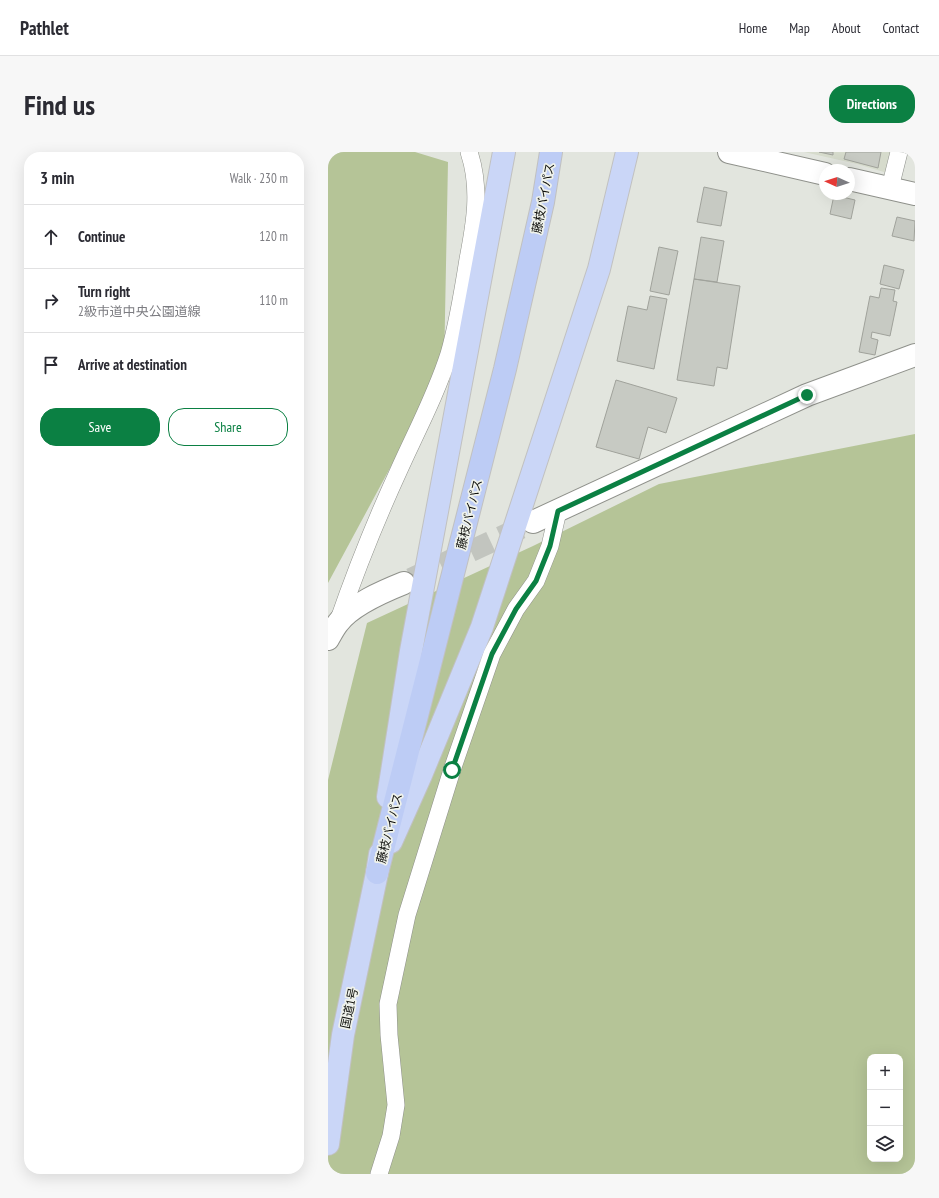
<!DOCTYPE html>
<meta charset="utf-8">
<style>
:root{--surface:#fff;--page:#f7f7f7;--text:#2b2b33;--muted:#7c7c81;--line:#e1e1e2;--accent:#0b8043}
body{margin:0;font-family:"PT Sans Narrow","Noto Sans JP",sans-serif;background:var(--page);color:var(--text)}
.controls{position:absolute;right:12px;bottom:12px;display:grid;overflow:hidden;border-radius:8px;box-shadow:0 4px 16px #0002}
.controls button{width:36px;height:36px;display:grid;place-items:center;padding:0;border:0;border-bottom:1px solid var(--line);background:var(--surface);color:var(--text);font:20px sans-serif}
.compass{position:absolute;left:491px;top:12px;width:36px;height:36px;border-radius:50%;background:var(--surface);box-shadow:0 4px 16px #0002;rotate:273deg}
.stop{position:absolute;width:12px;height:12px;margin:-9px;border:3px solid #0b8043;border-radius:50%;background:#fff}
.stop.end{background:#0b8043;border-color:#fff;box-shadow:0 1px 4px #0008}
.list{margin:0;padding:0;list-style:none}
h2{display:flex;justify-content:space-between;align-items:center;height:52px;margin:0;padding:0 16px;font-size:17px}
h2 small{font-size:13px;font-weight:400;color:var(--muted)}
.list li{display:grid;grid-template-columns:26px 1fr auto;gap:12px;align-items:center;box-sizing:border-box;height:64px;padding:0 16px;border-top:1px solid var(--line)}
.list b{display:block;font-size:15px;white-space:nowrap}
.list p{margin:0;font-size:13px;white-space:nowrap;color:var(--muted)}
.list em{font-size:13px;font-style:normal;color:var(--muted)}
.actions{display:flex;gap:8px;padding:12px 16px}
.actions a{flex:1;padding:9px 0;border:1px solid var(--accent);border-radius:16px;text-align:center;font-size:14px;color:var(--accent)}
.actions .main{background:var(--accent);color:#fff}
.icon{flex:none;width:22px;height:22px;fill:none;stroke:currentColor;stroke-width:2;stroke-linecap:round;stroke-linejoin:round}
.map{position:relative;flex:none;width:587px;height:1022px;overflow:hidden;border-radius:16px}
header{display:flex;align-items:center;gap:24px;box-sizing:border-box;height:56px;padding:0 20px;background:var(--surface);border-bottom:1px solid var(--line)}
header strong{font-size:19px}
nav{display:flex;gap:22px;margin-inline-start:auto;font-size:14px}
.intro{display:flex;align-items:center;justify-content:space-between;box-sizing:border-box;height:96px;padding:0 24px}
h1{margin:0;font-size:28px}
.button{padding:10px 18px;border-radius:16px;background:var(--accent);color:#fff;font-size:14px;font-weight:700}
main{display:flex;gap:24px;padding:0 24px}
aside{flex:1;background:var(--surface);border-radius:16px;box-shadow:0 4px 16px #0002}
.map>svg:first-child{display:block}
.built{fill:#d6dbcc}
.green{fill:#b5c497;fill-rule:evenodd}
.building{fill:#c7cac3;stroke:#a0a29b}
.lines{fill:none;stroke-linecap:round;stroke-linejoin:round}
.tertiary-tunnel{stroke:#c2c5bf;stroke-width:22;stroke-dasharray:22 11;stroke-linecap:butt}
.minor-casing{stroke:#8f918b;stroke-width:18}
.tertiary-casing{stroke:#8f918b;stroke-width:24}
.secondary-casing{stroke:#8f918b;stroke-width:24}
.trunk-casing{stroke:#c1c1c0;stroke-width:24}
.motorway-casing{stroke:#c1c1c0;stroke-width:24}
.minor{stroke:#fff;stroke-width:17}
.tertiary{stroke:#fff;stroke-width:22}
.secondary{stroke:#fff;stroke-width:22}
.trunk{stroke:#cad6f7;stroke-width:22}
.motorway{stroke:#bdccf5;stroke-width:22}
.route{stroke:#0b8043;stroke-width:5}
.labels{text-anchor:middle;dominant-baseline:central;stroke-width:3.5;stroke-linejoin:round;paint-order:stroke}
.street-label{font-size:12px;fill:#0f100d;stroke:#eff2eb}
</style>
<header>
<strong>Pathlet</strong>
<nav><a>Home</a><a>Map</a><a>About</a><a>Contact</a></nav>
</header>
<div class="intro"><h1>Find us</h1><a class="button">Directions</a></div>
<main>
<aside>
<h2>3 min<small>Walk · 230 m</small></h2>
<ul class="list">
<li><svg class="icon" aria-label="ahead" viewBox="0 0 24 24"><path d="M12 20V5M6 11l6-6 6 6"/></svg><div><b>Continue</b></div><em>120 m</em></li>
<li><svg class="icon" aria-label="right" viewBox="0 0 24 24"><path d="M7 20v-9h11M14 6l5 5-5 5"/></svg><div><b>Turn right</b><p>2級市道中央公園道線</p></div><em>110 m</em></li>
<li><svg class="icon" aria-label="arrive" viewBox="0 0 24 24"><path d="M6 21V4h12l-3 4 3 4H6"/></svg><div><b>Arrive at destination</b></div></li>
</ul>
<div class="actions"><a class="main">Save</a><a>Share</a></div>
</aside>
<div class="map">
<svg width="587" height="1022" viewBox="0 0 587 1022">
<rect width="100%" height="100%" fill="#e2e5de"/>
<path class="built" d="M476 0H570L566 23 529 12Z"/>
<path class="green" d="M0 0H87L120 10 116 216 0 431Z
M587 282V1022H0V628L39 471 205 394 331 332ZM542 905H572V1007H542Z"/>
<path class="building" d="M491 0H505V3Z
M518 0H553L550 16 516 7Z
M376 35 399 40 393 74 369 70Z
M506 43 527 48 523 67 502 62Z
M569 65 587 69 586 89 564 84Z
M373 85 396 89 389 130 366 127Z
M331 95 350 99 341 143 322 139Z
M556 113 576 118 571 137 552 132Z
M366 127 412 134 399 217 389 215 386 234 349 228Z
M553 136 567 138 565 149 569 150 562 184 544 180 543 186 550 188 547 203 531 200 542 144 551 146Z
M322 144 339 147 326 217 289 209 300 154 319 158Z
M288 228 349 246 338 281 320 275 311 307 268 295Z"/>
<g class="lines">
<path class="tertiary-tunnel" d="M83 427 199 373"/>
<g class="minor-casing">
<path id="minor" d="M562 36 571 0
M10 470C28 418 48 368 71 318 88 280 108 243 121 202 130 171 135 139 140 107 147 71 153 36 141 0
M51 1022 63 984 68 953 61 883 60 852 79 763 124 618 164 502 188 457 208 429 222 394 230 359"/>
</g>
<g class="tertiary-casing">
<path id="tertiary" d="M205 370 479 243 587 203
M0 487C3 482 6 476 10 471 23 453 56 439 76 431"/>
</g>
<g class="secondary-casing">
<path id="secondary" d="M401 0 497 22
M521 27 587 42"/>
</g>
<g class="trunk-casing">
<path id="trunk" d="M60 645 83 499 176 0
M63 690 93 623 154 475 271 117 299 0
M0 992 15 883 49 721 52 702"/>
</g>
<g class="motorway-casing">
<path id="motorway" d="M49 721 177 217 215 50 223 0"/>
</g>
<use href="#minor" class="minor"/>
<use href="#tertiary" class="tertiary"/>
<use href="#secondary" class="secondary"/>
<use href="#trunk" class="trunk"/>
<use href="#motorway" class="motorway"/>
</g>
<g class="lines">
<path class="route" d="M124 618 164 502 188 457 208 429 222 394 230 359 479 243"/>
</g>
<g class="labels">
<g class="street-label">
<text transform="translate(215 46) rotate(-79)">藤枝バイパス</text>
<text transform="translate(141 362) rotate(-76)">藤枝バイパス</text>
<text transform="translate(61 676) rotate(-76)">藤枝バイパス</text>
<text transform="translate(21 856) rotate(-78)">国道1号</text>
</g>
</g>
</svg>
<div class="controls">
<button>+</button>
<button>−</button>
<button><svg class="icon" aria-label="layers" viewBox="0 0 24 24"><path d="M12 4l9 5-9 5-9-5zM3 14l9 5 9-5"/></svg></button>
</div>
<svg class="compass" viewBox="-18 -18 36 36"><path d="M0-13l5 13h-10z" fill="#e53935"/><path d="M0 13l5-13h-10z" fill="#7c7c81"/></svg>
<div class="stop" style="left:124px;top:618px"></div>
<div class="stop end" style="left:479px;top:243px"></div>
</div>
</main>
